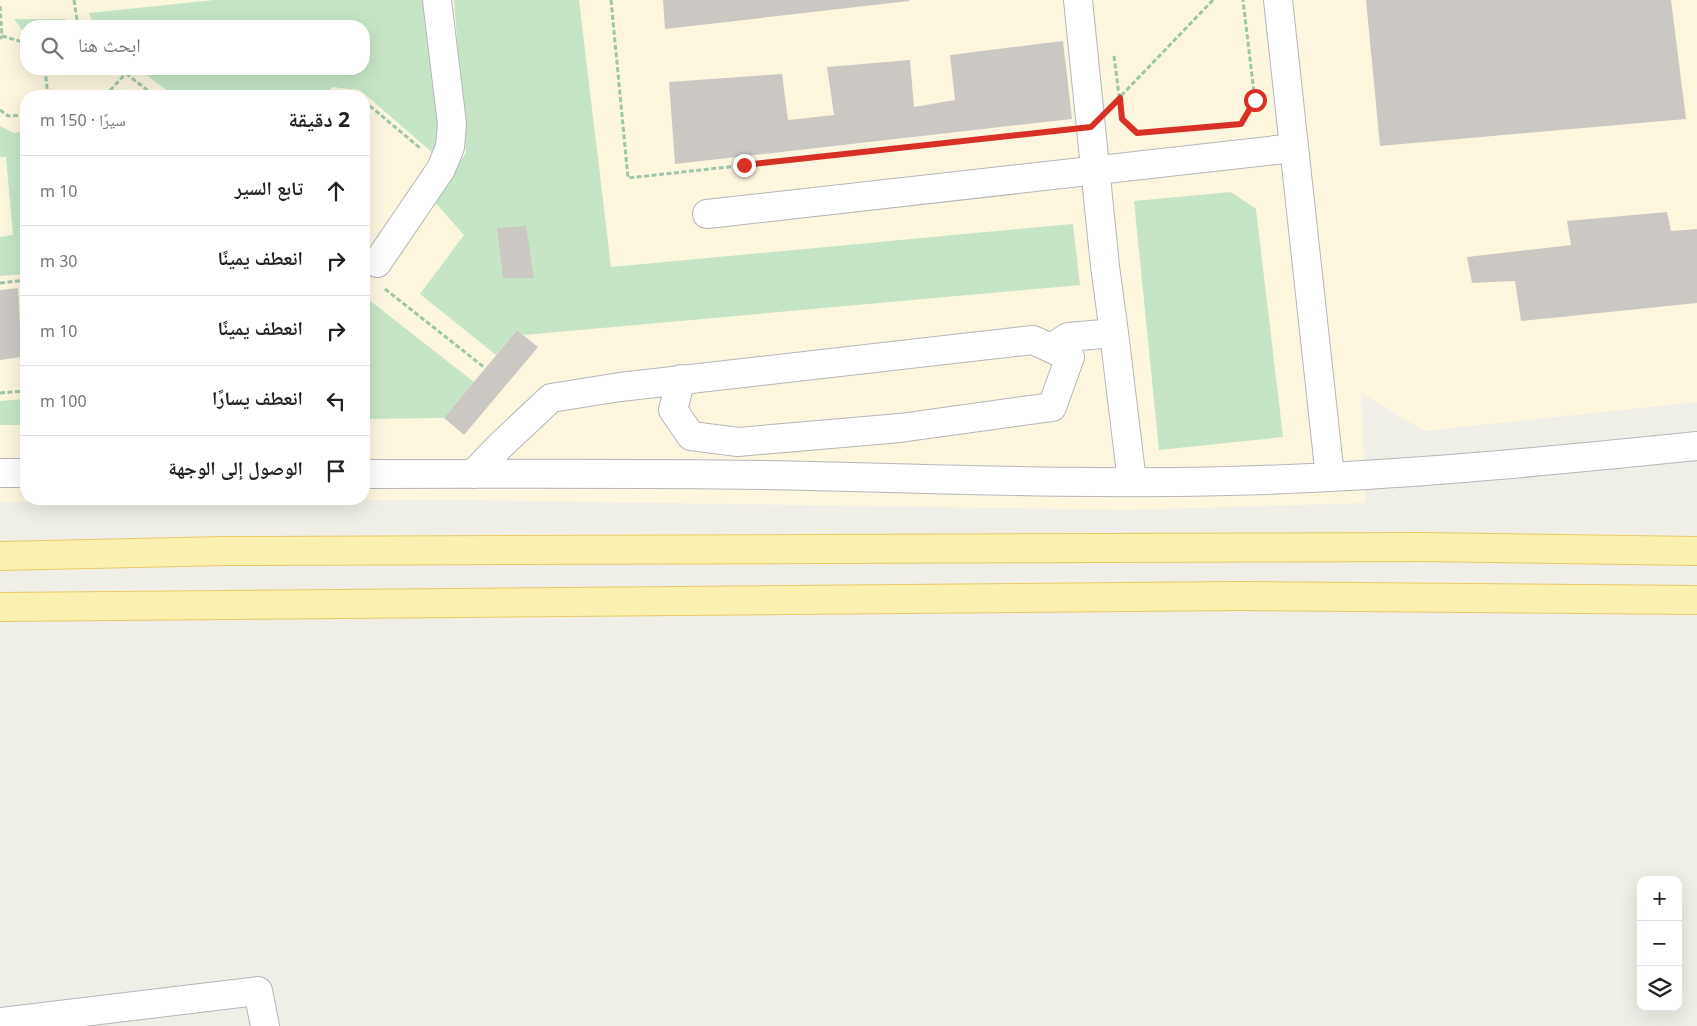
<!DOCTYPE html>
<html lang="ar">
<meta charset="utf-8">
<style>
:root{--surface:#fff;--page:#f2f2f2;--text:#222;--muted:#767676;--line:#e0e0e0}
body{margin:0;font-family:"Noto Sans","Noto Naskh Arabic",sans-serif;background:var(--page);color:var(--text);direction:rtl}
.controls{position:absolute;right:15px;bottom:15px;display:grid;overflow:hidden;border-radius:10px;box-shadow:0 5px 20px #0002}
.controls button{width:45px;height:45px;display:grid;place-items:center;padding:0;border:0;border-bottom:1px solid var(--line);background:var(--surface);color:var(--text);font:25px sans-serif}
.stop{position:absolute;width:15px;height:15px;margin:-11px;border:4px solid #d93025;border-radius:50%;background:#fff}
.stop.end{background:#d93025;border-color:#fff;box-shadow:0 1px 5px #0008}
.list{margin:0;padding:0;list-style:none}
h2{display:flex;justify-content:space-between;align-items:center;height:65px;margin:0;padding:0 20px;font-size:21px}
h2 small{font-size:16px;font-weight:400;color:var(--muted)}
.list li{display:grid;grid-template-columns:32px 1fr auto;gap:15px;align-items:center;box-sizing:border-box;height:70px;padding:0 20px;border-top:1px solid var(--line)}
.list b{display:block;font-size:19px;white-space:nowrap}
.list em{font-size:16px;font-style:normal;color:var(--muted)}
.icon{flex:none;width:28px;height:28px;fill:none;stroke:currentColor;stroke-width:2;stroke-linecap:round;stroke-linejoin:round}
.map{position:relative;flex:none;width:1697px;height:1026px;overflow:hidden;direction:ltr}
.search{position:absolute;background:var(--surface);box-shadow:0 5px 20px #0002;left:20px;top:20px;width:350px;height:55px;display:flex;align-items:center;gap:12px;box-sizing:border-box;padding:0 18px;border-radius:20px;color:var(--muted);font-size:19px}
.panel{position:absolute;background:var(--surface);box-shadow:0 5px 20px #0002;left:20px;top:90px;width:350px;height:415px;border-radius:20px;direction:rtl}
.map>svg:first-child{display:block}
.commercial{fill:#fcf6df;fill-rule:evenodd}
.green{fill:#c5e5c6}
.building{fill:#cbc8c4}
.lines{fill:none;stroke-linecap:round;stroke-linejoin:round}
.minor-casing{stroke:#b4b6ba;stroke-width:30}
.major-casing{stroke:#e9ca66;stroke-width:30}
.path{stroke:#9ec6ab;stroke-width:3;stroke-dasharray:5 2.5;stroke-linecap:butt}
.minor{stroke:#fff;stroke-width:28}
.major{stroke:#faf1b1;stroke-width:28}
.route{stroke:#d93025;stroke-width:6}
</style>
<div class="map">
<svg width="1697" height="1026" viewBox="0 0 1697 1026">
<rect width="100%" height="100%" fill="#efeee7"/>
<path class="commercial" d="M0 0H1697V402L1424 431 1361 393 1366 503 1126 510 466 500 0 502ZM26 26H364V69H26ZM26 96H364V499H26Z"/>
<path class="green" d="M214 0H424L441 144 435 155 360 90 332 87 326 96H174L139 69H364V26H94L89 13Z
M454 0H579L611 267 1073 224 1080 285 524 335 517 330 496 355 420 294 464 235 433 200 466 153Z
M14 19H67L59 26H26V35Z
M0 126 14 133 26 131V274L0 276V237L13 235 6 157H0Z
M1231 192 1256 209 1283 437 1159 450 1134 201Z
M364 296 474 382 444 418 364 419Z
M26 399V425H0V401Z"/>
<path class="building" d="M663 0H909V1L665 29Z
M1366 0H1671L1686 119 1380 146Z
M1063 41 1072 119 675 164 669 82 782 74 788 120 834 115 827 67 910 60 914 107 955 100 950 55Z
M1667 212 1671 231 1697 229V303L1521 321 1515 281 1472 283 1467 257 1571 245 1567 221Z
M526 226 534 278H503L497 228Z
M18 288 22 357 0 360V290Z
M517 330 538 347 464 435 444 418Z"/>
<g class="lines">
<g class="minor-casing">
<path id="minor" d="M1078 0 1105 266 1114 333
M1278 0 1330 477
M707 214 1294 148
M377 263 441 169 450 147 452 124 437 0
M1051 348 1068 337 1114 333 1132 482
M0 473H26
M364 474C498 474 632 473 766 475 920 478 1075 485 1229 481 1386 477 1541 462 1697 446
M473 474 501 445 551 398 620 387 1033 340 1070 357 1052 407 900 428 738 442 691 436 673 410 681 379
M0 1022 258 991 265 1026"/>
</g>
<g class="major-casing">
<path id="major" d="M0 556 225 551 1423 547 1697 551
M0 607 1238 596 1697 600"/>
</g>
<path class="path" d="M74 0 78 26
M611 0 628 178 1064 130
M0 6 2 36 0 39
M2 36 26 43
M1114 56 1122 119 1137 133 1241 124 1255 101 1243 0
M45 69 48 96
M120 69 155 96
M105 96 126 73
M334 96H357
M364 101 420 148
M1116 101 1213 0
M0 110 8 116 26 115
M0 283 26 280
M385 289 485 368
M0 393 26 391"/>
<use href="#minor" class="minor"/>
<use href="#major" class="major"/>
</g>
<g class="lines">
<path class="route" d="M744 165 1091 127 1120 98 1122 119 1137 133 1241 124 1255 100"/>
</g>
</svg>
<div class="controls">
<button>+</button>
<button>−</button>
<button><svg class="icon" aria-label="layers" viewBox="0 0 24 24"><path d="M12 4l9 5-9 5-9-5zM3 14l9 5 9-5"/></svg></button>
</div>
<div class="stop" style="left:1255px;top:100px"></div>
<div class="stop end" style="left:744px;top:165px"></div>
<div class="search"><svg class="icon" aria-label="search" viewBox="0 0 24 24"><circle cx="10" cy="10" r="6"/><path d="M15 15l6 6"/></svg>ابحث هنا</div>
<section class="panel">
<h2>2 دقيقة<small>سيرًا · 150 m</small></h2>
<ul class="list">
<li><svg class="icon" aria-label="ahead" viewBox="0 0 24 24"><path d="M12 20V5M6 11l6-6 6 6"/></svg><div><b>تابع السير</b></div><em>10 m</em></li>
<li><svg class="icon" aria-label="right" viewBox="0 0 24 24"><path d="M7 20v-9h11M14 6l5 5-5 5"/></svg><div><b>انعطف يمينًا</b></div><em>30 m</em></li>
<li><svg class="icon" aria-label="right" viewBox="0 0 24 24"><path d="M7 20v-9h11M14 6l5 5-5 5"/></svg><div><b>انعطف يمينًا</b></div><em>10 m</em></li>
<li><svg class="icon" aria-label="left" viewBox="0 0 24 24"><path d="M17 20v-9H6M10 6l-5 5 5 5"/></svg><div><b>انعطف يسارًا</b></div><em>100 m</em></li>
<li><svg class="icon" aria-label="arrive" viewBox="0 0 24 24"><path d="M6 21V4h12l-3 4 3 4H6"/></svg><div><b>الوصول إلى الوجهة</b></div></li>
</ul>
</section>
</div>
